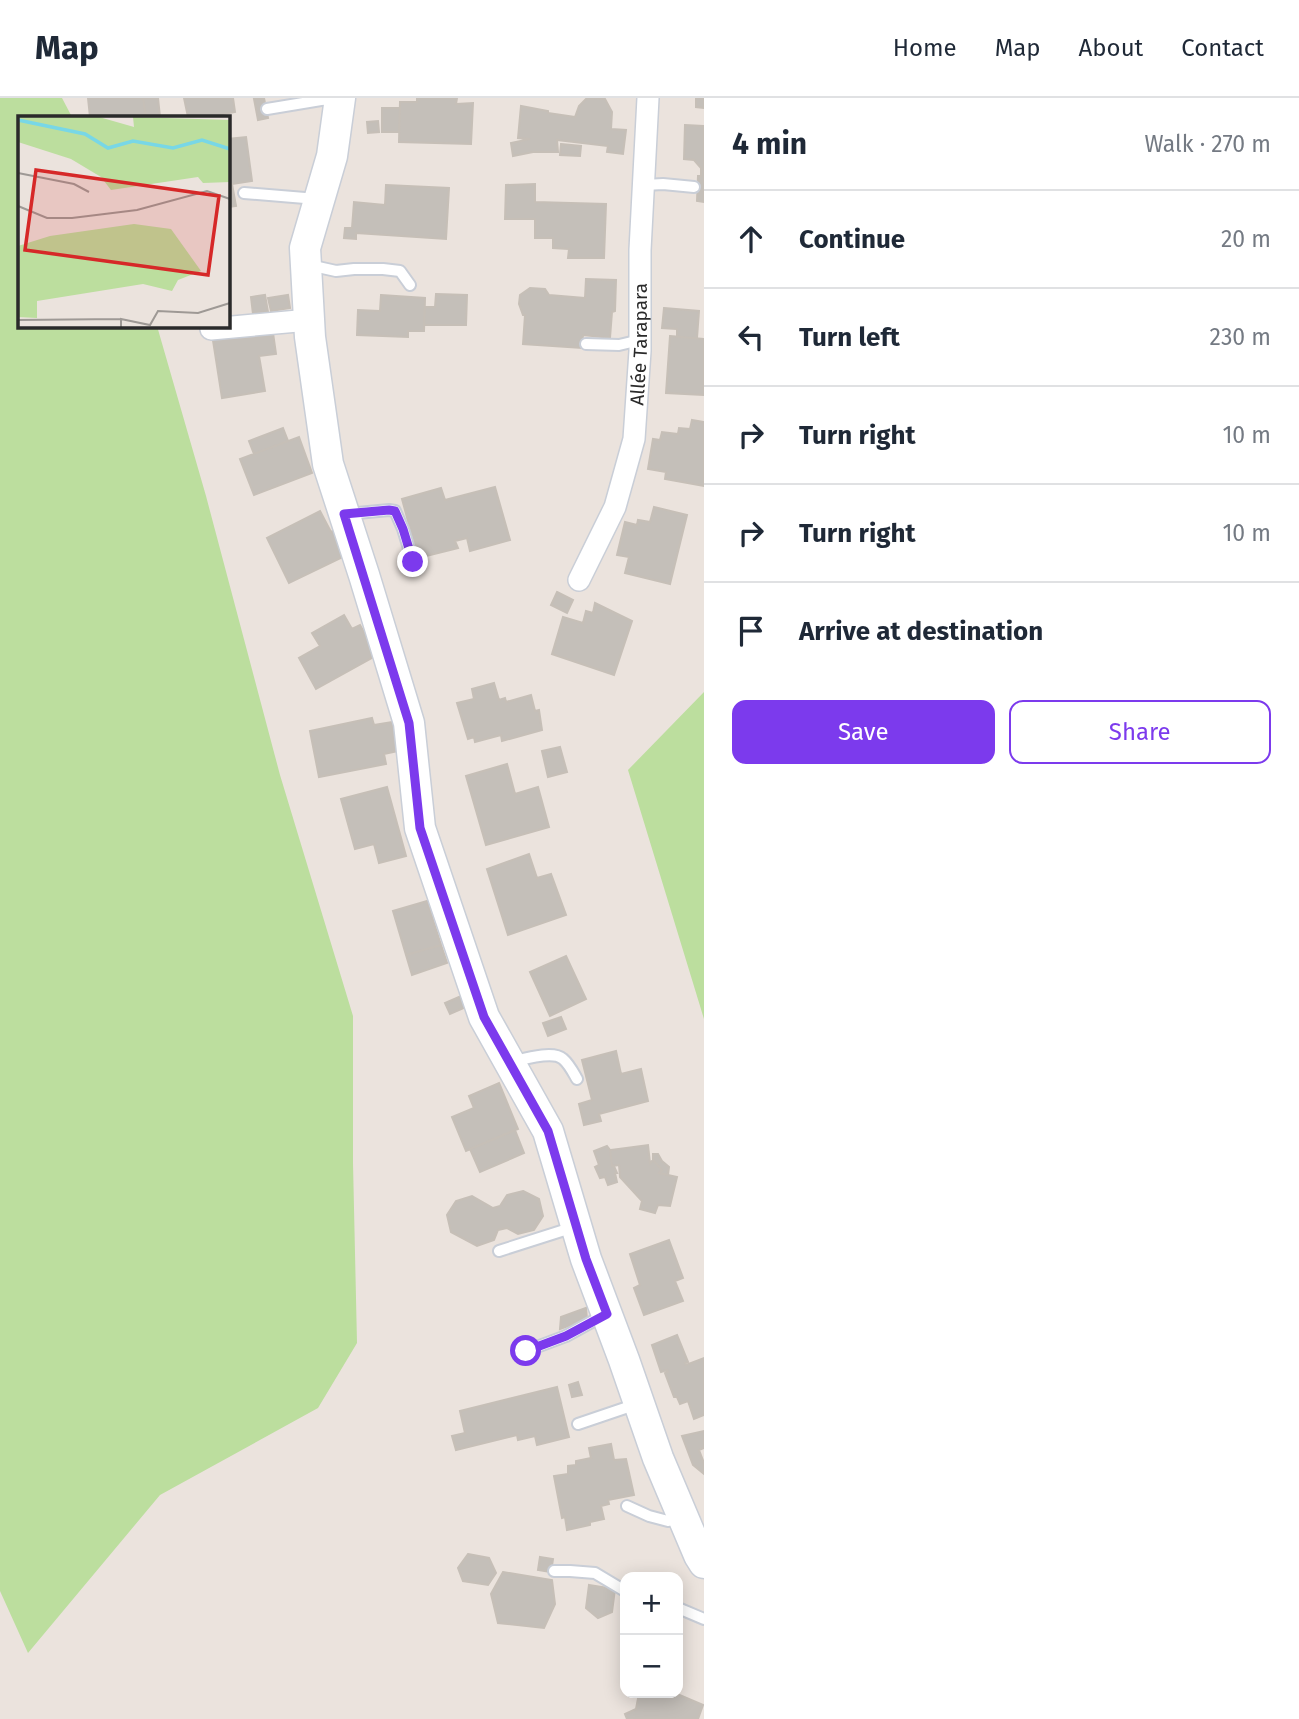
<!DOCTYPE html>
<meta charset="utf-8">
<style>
:root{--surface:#fff;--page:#f2f2f3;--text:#1f2937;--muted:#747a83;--line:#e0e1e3;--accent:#7c3aed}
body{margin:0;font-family:"Fira Sans",sans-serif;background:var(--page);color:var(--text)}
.controls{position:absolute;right:21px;bottom:21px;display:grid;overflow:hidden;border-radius:14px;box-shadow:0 4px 18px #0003}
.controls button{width:63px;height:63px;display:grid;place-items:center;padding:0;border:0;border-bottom:2px solid var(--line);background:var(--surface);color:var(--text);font:35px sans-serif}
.stop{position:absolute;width:21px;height:21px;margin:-16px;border:5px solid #7c3aed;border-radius:50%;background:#fff}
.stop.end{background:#7c3aed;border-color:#fff;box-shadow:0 2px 7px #0008}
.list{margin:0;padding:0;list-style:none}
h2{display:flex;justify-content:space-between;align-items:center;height:91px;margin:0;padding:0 28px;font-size:30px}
h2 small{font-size:23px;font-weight:400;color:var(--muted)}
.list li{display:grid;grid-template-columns:46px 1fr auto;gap:21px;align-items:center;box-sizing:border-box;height:98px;padding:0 28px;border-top:2px solid var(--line)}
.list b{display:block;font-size:26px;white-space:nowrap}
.list em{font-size:23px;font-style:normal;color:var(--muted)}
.actions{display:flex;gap:14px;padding:21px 28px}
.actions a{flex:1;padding:16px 0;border:2px solid var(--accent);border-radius:14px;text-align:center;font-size:24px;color:var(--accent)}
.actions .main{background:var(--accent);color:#fff}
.icon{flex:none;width:38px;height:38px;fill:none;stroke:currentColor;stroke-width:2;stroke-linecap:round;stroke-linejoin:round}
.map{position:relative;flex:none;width:704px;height:1621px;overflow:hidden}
header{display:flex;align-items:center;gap:42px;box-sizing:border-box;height:98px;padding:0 35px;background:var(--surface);border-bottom:2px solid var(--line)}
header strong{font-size:33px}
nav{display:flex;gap:38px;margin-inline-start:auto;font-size:24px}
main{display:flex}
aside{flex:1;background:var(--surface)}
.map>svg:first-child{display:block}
.green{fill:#bcde9e}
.building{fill:#c4bfb9;stroke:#c6bfb7;stroke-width:2}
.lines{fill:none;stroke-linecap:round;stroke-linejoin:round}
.lane-casing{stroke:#c9ced7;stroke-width:14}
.street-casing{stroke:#c9ced7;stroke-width:24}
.secondary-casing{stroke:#c9ced7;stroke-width:33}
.lane{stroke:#fff;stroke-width:10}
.street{stroke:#fff;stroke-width:21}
.secondary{stroke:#fff;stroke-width:30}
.route{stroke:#7c3aed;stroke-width:9}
.labels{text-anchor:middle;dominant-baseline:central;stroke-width:6;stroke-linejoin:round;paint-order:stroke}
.street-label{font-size:19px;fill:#2a2a2a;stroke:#fff}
.inset-river{fill:none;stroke:#78d7e6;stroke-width:3.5}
.inset-road{fill:none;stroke:#9e9995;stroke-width:2}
.view{fill:#d62828;fill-opacity:0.15;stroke:#d62828;stroke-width:3.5}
.inset-edge{fill:none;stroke:#2a2a2a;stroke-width:3.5}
</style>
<header>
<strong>Map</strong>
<nav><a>Home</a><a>Map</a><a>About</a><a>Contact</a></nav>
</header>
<main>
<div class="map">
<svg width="704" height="1621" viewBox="0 0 704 1621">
<rect width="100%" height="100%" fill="#ebe3dd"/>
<path class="green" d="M0 0H62L72 19H19V228H157L206 398 280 677 353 918V1065L357 1245 318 1310 160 1397 28 1555 0 1493Z
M704 594V921L628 672Z"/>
<path class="building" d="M88 0H143L146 19H90Z
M143 0H158L160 19H146Z
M184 0H233L235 14 207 19H188Z
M264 0 268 20 258 22 254 1Z
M417 0H457L456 6 473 5 471 46 399 44 400 4H417Z
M591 0 605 1 612 14 611 31 626 32 623 56 607 54 608 48 557 42 558 54H533L513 58 511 45 530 41 518 40 521 8 548 13V15L575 19 579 8 586 1Z
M696 0H704V10L696 9Z
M382 10H400L399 34H382Z
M378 23 379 34 368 35 367 24Z
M685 27 704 28V104L697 103 698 78H701V70L694 62 684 61Z
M246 39 252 83 232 86 236 108 228 109V41Z
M561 46 581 48 580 58 560 57Z
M535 86V104L606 106 604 160H568L569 151 553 150V140H535V121H505L506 87Z
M386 87 449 90 446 141 356 135V141L344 140 345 130H352L354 104 385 107Z
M586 181 616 182 615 213 612 214 610 240 583 237 582 250 523 246 525 217H523L519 206 520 197 530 190 545 191 549 197 585 200Z
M436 196 467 197 466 227H424L425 209H435Z
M265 197 268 214 253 216 251 199Z
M288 197 290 210 271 213 268 200Z
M381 197 425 200 424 233H408V239L357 237 358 212 380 213Z
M664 210 699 213 697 240 677 239V231L662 230Z
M272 228 276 256 259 258 265 293 222 300 212 236Z
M670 238 704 241V297L666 295Z
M692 322 704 324V388L665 381 666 374 648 371 653 341 660 342 662 334 678 336 679 330 690 331Z
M283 330 288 343 254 356 249 343Z
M299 339 312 375 254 397 240 361Z
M495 389 510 442 470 453 467 440 455 443 458 450 418 460 402 401 441 390 445 402Z
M654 409 687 417 670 486 625 475 629 459 617 457 625 424 637 427 638 422 650 424Z
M320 413 331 434 340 429 353 454 289 485 267 440Z
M557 494 573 502 567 515 551 507Z
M595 505 632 523 614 577 552 556 563 519 583 525 586 513 593 515Z
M344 517 352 531 360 527 377 557 316 591 299 560 320 548 312 535Z
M494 585 499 602 505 600 506 604 531 597 535 613 539 612 542 632 502 643 501 637 475 644 474 639 468 641 457 605 474 601 472 591Z
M372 620 374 627 393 624 398 653 384 656 386 666 319 679 310 633Z
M560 649 567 674 548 679 542 653Z
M507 666 515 696 538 689 549 729 486 747 466 678Z
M387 689 406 758 379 765 374 746 355 751 341 701Z
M529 756 537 780 551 776 566 817 508 837 487 771Z
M427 803 441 847 406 857 393 813Z
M441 847 447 865 412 877 406 857Z
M566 858 586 901 550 918 530 874Z
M461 898 466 909 450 916 445 905Z
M561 919 566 931 548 938 543 925Z
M616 953 621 976 641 971 648 1003 599 1016 601 1023 584 1027 579 1006 592 1002 582 962Z
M499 985 518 1031 466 1053 452 1019 474 1010 469 998Z
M515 1032 524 1055 480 1074 470 1051Z
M648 1047 650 1065 653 1062 662 1072 659 1075 677 1079 670 1108 658 1107 655 1115 640 1111 642 1103 620 1079 619 1067 612 1068 610 1052Z
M607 1048 610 1052 612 1068H614L617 1075H615L617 1084 608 1087 605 1079 600 1080 595 1069 599 1067 594 1053Z
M653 1056H658L662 1063 669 1069 668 1077 659 1075 662 1072 653 1062Z
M523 1093 539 1101 543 1118 534 1132 518 1136 507 1130 498 1132 494 1142 477 1148 451 1134 447 1117 456 1103 472 1098 493 1110 500 1108 507 1097Z
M669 1142 683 1180 675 1183 683 1203 644 1217 634 1190 640 1187 630 1156Z
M586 1210 587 1221 560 1231 561 1219Z
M677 1237 688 1264 685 1265 686 1267 704 1260V1317L694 1321 688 1303 680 1306 677 1299H674L665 1275 668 1274 667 1272 661 1274 652 1247Z
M578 1284 582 1297 572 1299 569 1287Z
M557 1289 569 1339 537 1347 535 1338 518 1342 517 1337 456 1352 452 1338 465 1335 460 1313Z
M704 1333V1350L699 1352 704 1365V1376L693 1367 682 1338Z
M611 1346 614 1362 626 1361 634 1397 608 1402 609 1406 601 1408 604 1421 590 1424V1427L567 1432 565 1419 562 1420 554 1378 568 1376V1368L576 1367V1363L591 1360 589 1350Z
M468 1456 489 1460 496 1475 488 1487 463 1483 458 1470Z
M540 1459 553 1461 551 1474 538 1472Z
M503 1474 552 1482 555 1506 544 1530 498 1525 491 1496Z
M589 1487 615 1491 612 1514 598 1520 586 1510Z
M639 1595H675L703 1607 698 1621H627L625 1616 636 1611Z"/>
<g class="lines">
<g class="lane-casing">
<path id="lane" d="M267 11 321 2 337 1
M644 87 663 86 694 89
M244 95 317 101
M309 167 336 173 354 171H383L400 173 410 187
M586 246 619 247 640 242
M347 416 389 412 395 413 403 431 413 464 419 465
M511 964C524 961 553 952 563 961 569 966 573 974 577 981
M499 1153 574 1129
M526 1253 566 1238 606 1216
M578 1326 637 1306
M627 1408 649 1418 668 1423 680 1419
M554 1473H570L595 1475 625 1493
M678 1510 704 1521"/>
</g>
<g class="street-casing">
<g id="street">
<path d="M211 231 309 222"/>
<path id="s1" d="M579 482 615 409 634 341 640 253V152L648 0"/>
</g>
</g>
<g class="secondary-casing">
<path id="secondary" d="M340 0 332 58 305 150 310 239 328 366 364 477 409 625 420 730 484 919 548 1033 586 1161 624 1262 658 1360 699 1457 704 1465"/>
</g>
<use href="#lane" class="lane"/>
<use href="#street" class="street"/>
<use href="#secondary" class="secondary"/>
</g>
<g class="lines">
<path class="route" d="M413 464 403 431 395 413 389 412 344 416 409 625 420 730 484 919 548 1033 586 1161 607 1216 566 1238 526 1253"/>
</g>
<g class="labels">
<g class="street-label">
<text stroke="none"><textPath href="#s1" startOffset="247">Allée Tarapara</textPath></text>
</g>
</g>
<g transform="translate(18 18)">
<rect width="212" height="212" fill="#ebe3dd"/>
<path d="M0 1H81L116 11 115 1 212 4V66L185 67 180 61 93 74 83 61 53 43 0 26ZM116 108 153 113 183 155 160 164 154 175 125 168 19 185V202L0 201V130L32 120Z" fill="#bcde9e"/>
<path class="inset-river" d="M0 4 67 18 90 32 115 25 155 32 184 24 212 33"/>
<path class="inset-road" d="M0 57 56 68 71 76M0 90 29 102H54L119 94 189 75 212 83M0 204 103 203M103 211V203L132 209 140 195 180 197 212 187"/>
<path class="view" d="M18 54 201 80 190 159 7 134Z"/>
<rect width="212" height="212" class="inset-edge"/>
</g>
</svg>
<div class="controls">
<button>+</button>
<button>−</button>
</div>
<div class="stop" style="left:526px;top:1253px"></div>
<div class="stop end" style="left:413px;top:464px"></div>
</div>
<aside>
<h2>4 min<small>Walk · 270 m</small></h2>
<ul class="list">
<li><svg class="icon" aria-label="ahead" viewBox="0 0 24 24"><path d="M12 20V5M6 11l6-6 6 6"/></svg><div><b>Continue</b></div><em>20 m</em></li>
<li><svg class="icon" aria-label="left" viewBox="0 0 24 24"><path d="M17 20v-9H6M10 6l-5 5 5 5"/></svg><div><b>Turn left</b></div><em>230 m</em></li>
<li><svg class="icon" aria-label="right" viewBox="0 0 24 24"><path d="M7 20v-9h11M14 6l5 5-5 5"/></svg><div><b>Turn right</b></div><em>10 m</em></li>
<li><svg class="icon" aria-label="right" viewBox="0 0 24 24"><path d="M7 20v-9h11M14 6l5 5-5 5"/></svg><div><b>Turn right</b></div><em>10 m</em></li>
<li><svg class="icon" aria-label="arrive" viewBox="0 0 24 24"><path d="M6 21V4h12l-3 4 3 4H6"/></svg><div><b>Arrive at destination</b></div></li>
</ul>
<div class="actions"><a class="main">Save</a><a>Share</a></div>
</aside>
</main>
